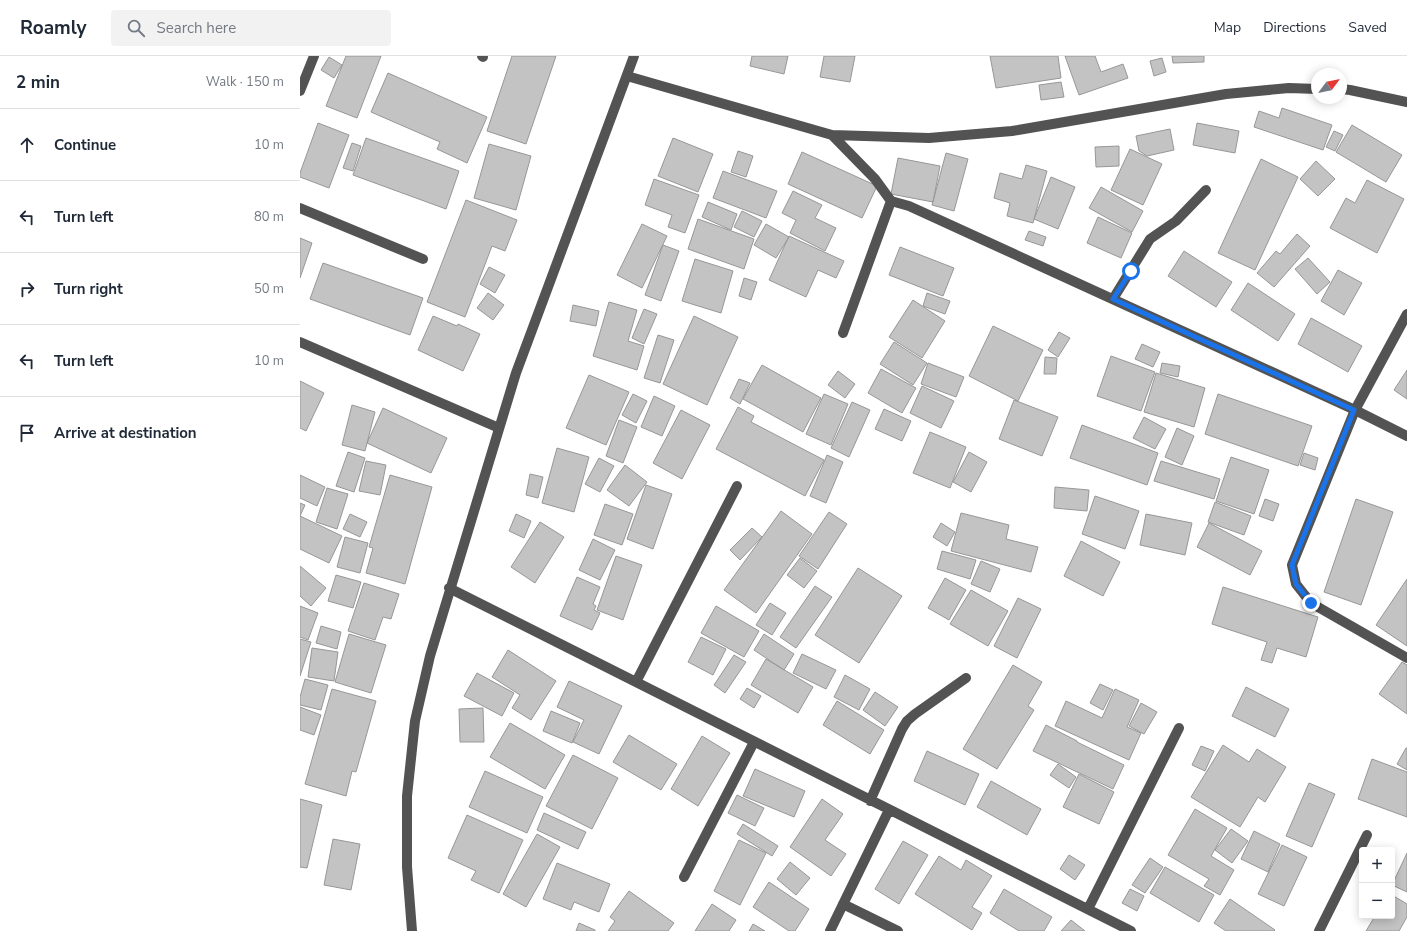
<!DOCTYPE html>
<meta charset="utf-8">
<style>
:root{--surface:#fff;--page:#f2f2f3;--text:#1f2937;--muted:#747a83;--line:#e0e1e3}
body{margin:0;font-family:"Nunito Sans",sans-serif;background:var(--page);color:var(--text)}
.controls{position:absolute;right:12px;bottom:12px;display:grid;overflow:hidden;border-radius:4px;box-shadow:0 2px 10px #0003}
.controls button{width:36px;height:36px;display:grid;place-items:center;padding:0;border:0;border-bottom:1px solid var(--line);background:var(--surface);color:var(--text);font:20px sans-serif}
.compass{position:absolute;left:1011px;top:12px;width:36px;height:36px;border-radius:50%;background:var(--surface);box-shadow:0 2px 10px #0003;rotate:58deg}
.stop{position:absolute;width:12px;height:12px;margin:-9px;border:3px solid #1a73e8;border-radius:50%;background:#fff}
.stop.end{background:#1a73e8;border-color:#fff;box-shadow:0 1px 4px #0008}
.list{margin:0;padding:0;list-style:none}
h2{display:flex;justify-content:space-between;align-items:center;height:52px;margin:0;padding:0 16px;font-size:17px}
h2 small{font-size:13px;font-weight:400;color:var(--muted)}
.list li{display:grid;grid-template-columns:26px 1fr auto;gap:12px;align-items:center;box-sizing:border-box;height:72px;padding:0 16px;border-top:1px solid var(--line)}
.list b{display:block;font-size:15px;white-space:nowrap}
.list em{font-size:13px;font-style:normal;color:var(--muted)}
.icon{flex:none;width:22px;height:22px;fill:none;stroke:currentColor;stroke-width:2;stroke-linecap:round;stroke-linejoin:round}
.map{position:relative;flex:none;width:1107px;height:875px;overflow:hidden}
header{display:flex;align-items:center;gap:24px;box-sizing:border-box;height:56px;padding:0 20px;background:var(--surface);border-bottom:1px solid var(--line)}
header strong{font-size:19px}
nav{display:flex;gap:22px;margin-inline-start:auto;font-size:14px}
.search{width:280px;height:36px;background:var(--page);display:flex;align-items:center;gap:10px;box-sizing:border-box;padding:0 14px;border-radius:4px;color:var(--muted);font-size:15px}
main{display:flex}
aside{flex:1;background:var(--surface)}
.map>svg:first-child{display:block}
.building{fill:#c3c3c3;stroke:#979797}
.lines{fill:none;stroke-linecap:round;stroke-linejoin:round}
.minor{stroke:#535353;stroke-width:10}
.route{stroke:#1a73e8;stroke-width:5}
</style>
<header>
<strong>Roamly</strong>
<div class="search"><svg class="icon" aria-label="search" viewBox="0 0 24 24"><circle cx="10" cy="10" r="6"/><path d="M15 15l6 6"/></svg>Search here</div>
<nav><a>Map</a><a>Directions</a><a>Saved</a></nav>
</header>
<main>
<aside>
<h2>2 min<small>Walk · 150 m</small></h2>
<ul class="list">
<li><svg class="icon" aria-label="ahead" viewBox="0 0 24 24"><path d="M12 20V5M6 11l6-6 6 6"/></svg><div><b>Continue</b></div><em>10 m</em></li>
<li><svg class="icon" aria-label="left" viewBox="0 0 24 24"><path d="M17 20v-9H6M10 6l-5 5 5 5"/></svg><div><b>Turn left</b></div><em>80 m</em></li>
<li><svg class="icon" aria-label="right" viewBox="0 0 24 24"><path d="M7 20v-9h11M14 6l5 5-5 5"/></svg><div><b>Turn right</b></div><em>50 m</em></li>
<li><svg class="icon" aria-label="left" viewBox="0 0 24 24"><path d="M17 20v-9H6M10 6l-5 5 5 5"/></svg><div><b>Turn left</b></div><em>10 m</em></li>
<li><svg class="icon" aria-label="arrive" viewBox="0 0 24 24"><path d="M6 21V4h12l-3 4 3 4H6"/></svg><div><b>Arrive at destination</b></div></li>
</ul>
</aside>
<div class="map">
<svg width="1107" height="875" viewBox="0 0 1107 875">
<rect width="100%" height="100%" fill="#fff"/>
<path class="building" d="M46 0H81L57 62 26 50Z
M212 0H256L226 88 187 75Z
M452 0H488L484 18 450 10Z
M524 0H555L550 26 520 21Z
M690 0H758L761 22 696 32Z
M765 0H795L801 16 823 8 828 22 779 39Z
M872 0H904V6L873 7Z
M29 1 42 9 34 22 21 14Z
M862 2 866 16 854 20 850 5Z
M88 17 187 61 167 107 137 93 140 86 71 56Z
M761 26 764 41 741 44 739 29Z
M982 52 1032 69 1023 94 954 71 959 55 979 62Z
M18 67 49 79 29 132 0 121V117Z
M897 67 939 75 935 97 893 89Z
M1052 69 1102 99 1086 126 1036 96Z
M870 73 874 94 847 100 839 95 836 80Z
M1034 75 1043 79 1035 95 1026 91Z
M66 82 159 115 146 153 53 119Z
M373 82 413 98 398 136 358 120Z
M52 87 61 90 53 115 43 112Z
M189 88 231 100 216 154 174 142Z
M819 90V110L796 111 795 91Z
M830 93 862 108 843 149 811 134Z
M438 95 453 100 446 121 431 116Z
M502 96 577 130 562 162 488 128Z
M646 97 668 103 654 155 632 149Z
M598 102 640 110 633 146 591 138Z
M961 103 998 121 955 214 918 197Z
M1016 105 1035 123 1018 140 1000 123Z
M726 109 747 115 733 167 707 160 710 147 694 142 700 117 722 123Z
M423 115 477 135 466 162 413 142Z
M751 121 775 131 758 173 734 163Z
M354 123 399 139 385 177 368 171 372 159 345 149Z
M1067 124 1104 143 1077 197 1030 172 1046 142 1055 147Z
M801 131 843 155 832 176 789 152Z
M493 135 522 149 515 162 536 172 525 195 490 177 496 164 482 157Z
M166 144 217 164 205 195 192 190 165 261 127 246Z
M408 146 437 158 431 174 402 161Z
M442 155 462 165 454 181 434 171Z
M798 161 832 177 821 202 787 187Z
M398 163 454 183 444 213 388 193Z
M342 168 367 180 342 232 317 219Z
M466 168 489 181 476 202 454 189Z
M729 175 746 181 743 190 725 184Z
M997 178 1010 190 974 231 957 217 976 195 980 198Z
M489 180 544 205 536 222 518 214 506 241 469 224Z
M0 182 12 187 0 222Z
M363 189 379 195 361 245 345 239Z
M600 191 654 212 643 240 589 219Z
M884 195 932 226 916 251 868 220Z
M1008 202 1030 226 1017 238 995 213Z
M395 203 433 215 421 257 382 245Z
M23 207 123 242 110 279 10 243Z
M189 211 205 219 195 237 180 228Z
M1038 214 1062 227 1044 259 1021 245Z
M444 222 457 226 451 244 439 240Z
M948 227 995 258 978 285 931 254Z
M188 237 204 249 193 264 177 252Z
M627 237 650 245 645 258 623 250Z
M613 244 645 265 622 302 589 281Z
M309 246 337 254 328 285 344 290 337 314 293 300Z
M273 249 299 255 296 270 270 265Z
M344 253 357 258 344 288 332 282Z
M133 260 157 270 158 268 180 278 163 315 118 294Z
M394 260 438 281 407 349 363 328Z
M1011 262 1062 290 1048 316 998 288Z
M693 270 743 294 718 345 669 320Z
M759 276 770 282 758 301 748 294Z
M358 279 374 284 360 327 344 322Z
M594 286 627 307 613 329 580 308Z
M842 288 860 296 853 311 835 303Z
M811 300 855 316 841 355 797 340Z
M745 301 757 302 756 318H744Z
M628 307 664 321 656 341 621 328Z
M862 307 880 310 878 321 860 317Z
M462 309 521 342 503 376 443 343Z
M581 313 616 332 602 357 568 337Z
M1107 314V343L1094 334Z
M538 315 555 328 545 342 528 329Z
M856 317 905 332 894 371 844 356Z
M289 319 329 336 306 389 266 372Z
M439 323 450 327 440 348 430 342Z
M0 325 24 337 6 375 0 372Z
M622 330 654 345 641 372 610 357Z
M333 338 347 345 336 367 322 359Z
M524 338 548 348 531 389 506 378Z
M918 338 1012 370 998 410 905 378Z
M354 340 375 350 362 380 341 371Z
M714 344 758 361 742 400 699 383Z
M552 346 570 354 549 401 531 392Z
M52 349 75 356 65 395 42 389Z
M438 351 454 360 451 366 524 404 505 440 416 393Z
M83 352 147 382 131 417 67 387Z
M584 353 611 365 602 385 575 373Z
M381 354 410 369 382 423 353 407Z
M844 361 866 373 855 393 833 382Z
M319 364 337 371 323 407 306 400Z
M782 369 858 397 847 429 770 402Z
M877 372 894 380 882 409 865 401Z
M630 376 666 391 650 432 613 417Z
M257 392 289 401 274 456 242 447Z
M48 396 65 402 54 436 36 430Z
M669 396 687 406 671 436 653 426Z
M1004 397 1018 402 1015 414 1000 409Z
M527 399 543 406 526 447 510 440Z
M931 401 969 414 954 458 916 445Z
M299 402 314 410 300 436 285 428Z
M66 405 86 409 80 439 59 435Z
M861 405 920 423 914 443 854 425Z
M325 409 347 426 329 450 307 434Z
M230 418 243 421 238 442 226 439Z
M0 419 25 431 17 450 0 442Z
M90 419 132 431 105 528 66 517 73 492 69 491Z
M346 429 372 438 353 493 327 483Z
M755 431 789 434 787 455 754 452Z
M27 432 48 438 37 473 16 466Z
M795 440 839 455 825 493 782 478Z
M965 443 979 448 973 465 959 460Z
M1056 443 1093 456 1061 549 1024 536Z
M915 446 951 460 944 479 908 466Z
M0 447 5 449 0 460 42 480 29 507 0 493Z
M305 448 333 458 322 489 294 479Z
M481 455 512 478 456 557 424 534Z
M529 456 547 468 518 513 499 500Z
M661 457 709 469 706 483 738 491 731 516 651 495Z
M50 458 67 466 60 481 43 473Z
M216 458 231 465 224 482 209 475Z
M846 458 892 467 885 499 840 489Z
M240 466 264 481 235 527 211 511Z
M641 467 655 476 647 490 633 481Z
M909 467 962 495 950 519 897 491Z
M452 472 462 481 440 504 430 494Z
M45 481 68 487 60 517 37 511Z
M293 483 315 494 300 524 279 514Z
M781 485 820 506 803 540 764 520Z
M642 495 676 504 670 523 637 513Z
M316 500 342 509 323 564 297 554Z
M500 502 517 515 504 532 487 519Z
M681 505 700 513 690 536 671 528Z
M0 510 26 532 11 550 0 540Z
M558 512 602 540 559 607 515 579Z
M36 519 61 526 53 552 28 545Z
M277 521 300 531 293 548 296 550 294 554 300 557 292 574 260 560Z
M645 522 666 534 649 564 628 552Z
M1107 523V590L1076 569Z
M64 527 99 538 91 563 83 561 75 584 48 575Z
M515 530 532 541 496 592 480 581Z
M923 531 1018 561 1006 601 977 592 972 607 961 604 967 586 912 568Z
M671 534 708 555 688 590 650 568Z
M718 542 741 553 717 602 694 590Z
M470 547 486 557 472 579 456 569Z
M0 550 18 557 8 584 0 581Z
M416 550 459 575 444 601 401 577Z
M21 570 41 576 37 593 16 587Z
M49 578 86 589 71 637 35 626Z
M464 578 494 598 484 614 454 594Z
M401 581 426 593 413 619 388 606Z
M0 583 11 586 0 620Z
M12 592 38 596 34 625 8 621Z
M208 594 256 625 231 664 212 652 220 639 192 621Z
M502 598 536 614 526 633 493 617Z
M434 599 446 606 425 637 414 629Z
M466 603 513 631 498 657 451 629Z
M1102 606 1107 609V658L1079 638Z
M713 609 742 626 728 650 734 654 697 713 663 693Z
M177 617 214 637 202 660 164 640Z
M545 619 570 633 559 654 534 641Z
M5 623 28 629 21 654 0 649V641Z
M269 625 322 650 299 698 273 686 284 664 257 651Z
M800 628 813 634 803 654 790 647Z
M946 631 989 653 975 681 932 660Z
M447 632 461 640 454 652 440 643Z
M32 633 76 645 56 716 52 715 46 740 5 728Z
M815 633 839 644 827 671 841 677 829 704 755 670 766 645 802 662Z
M575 636 598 651 585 670 563 654Z
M537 645 584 674 570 698 523 669Z
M841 647 857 656 844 678 829 670Z
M0 651 21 659 14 679 0 674Z
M183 652 184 686H160L159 653Z
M251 655 280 667 272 687 243 675Z
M210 667 265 699 245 733 190 701Z
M746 669 777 685V686L824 709 813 733 733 695Z
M329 679 377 708 361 734 313 706Z
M402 680 430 697 398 750 371 733Z
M923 689 949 706 957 693 986 711 965 746 958 741 940 771 891 741Z
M901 690 914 695 905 715 892 709Z
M1106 692H1107V714L1097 708Z
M627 695 679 718 665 749 614 725Z
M273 699 318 722 292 773 246 750Z
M1072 703 1107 716V761L1058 743Z
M758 708 776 721 769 732 750 719Z
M455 713 505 735 494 761 443 740Z
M185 715 243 741 227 777 169 751Z
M779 718 814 736 799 768 763 751Z
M691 725 741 753 727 779 677 751Z
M1009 727 1035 738 1012 791 986 780Z
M437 739 464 752 455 770 428 757Z
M0 743 22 749 7 812 0 811Z
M522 743 543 758 525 784 546 798 531 820 490 791Z
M895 753 927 772 911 800 934 814 920 839 904 830 909 823 868 799Z
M244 757 286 776 278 793 237 774Z
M167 759 223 784 199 837 171 824 176 815 148 802Z
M443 768 478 790 472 800 437 778Z
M931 773 948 785 932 807 915 794Z
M954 775 980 788 968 816 941 803Z
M237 778 260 791 226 851 203 838Z
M33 783 60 788 51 834 24 829Z
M439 784 466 797 440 849 414 835Z
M603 785 628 799 599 848 575 833Z
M982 789 1007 801 984 850 958 838Z
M1107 797V836L1092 829Z
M769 799 785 809 775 824 760 813Z
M639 800 661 814 666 804 692 820 672 851 682 857 672 874 615 838Z
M850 802 863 811 845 837 832 829Z
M490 806 510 822 496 839 477 823Z
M257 807 310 828 299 856 274 846 271 854 243 843Z
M865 811 914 839 899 866 850 837Z
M469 826 509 853 495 875H489L453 851Z
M704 833 752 861 744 875H719L690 857Z
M830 833 844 840 837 855 822 847Z
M329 835 374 867 368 875H308L315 865 310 861Z
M1092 839 1107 848V861L1099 875H1066L1075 860H1092Z
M930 843 975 874 974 875H926L914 867Z
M412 848 436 864 429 875H395Z
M771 864 785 875H761Z
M279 867 295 874V875H276Z
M453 868 465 875H449Z"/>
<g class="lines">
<path class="minor" d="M182 0 183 1
M327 20 532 79 629 82 712 75 926 38 989 32 1017 33
M1041 33 1050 34 1107 46
M0 35 14 0
M532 79 575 123 591 145 609 150 1055 354 1107 380
M0 152 123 203
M813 243 850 183 876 165 906 134
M1107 258 1055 354 992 509 996 528 1011 547 1107 602
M543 277 591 145
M0 286 199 372
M149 532 831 875
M336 626 437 430
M570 745 602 673 607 665 615 658 666 622
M384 821 454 686
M543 848 598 875
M788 853 879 672
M112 875 107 811V740L115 665 130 600 216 317 334 0
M530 875 589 754
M1019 875 1067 779"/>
</g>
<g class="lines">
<path class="route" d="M831 215 813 243 1054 354 992 509 996 528 1011 547"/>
</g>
</svg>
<div class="controls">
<button>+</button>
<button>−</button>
</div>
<svg class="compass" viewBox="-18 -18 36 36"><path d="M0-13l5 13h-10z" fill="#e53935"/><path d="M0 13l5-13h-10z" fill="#747a83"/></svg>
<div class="stop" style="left:831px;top:215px"></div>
<div class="stop end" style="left:1011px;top:547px"></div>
</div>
</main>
